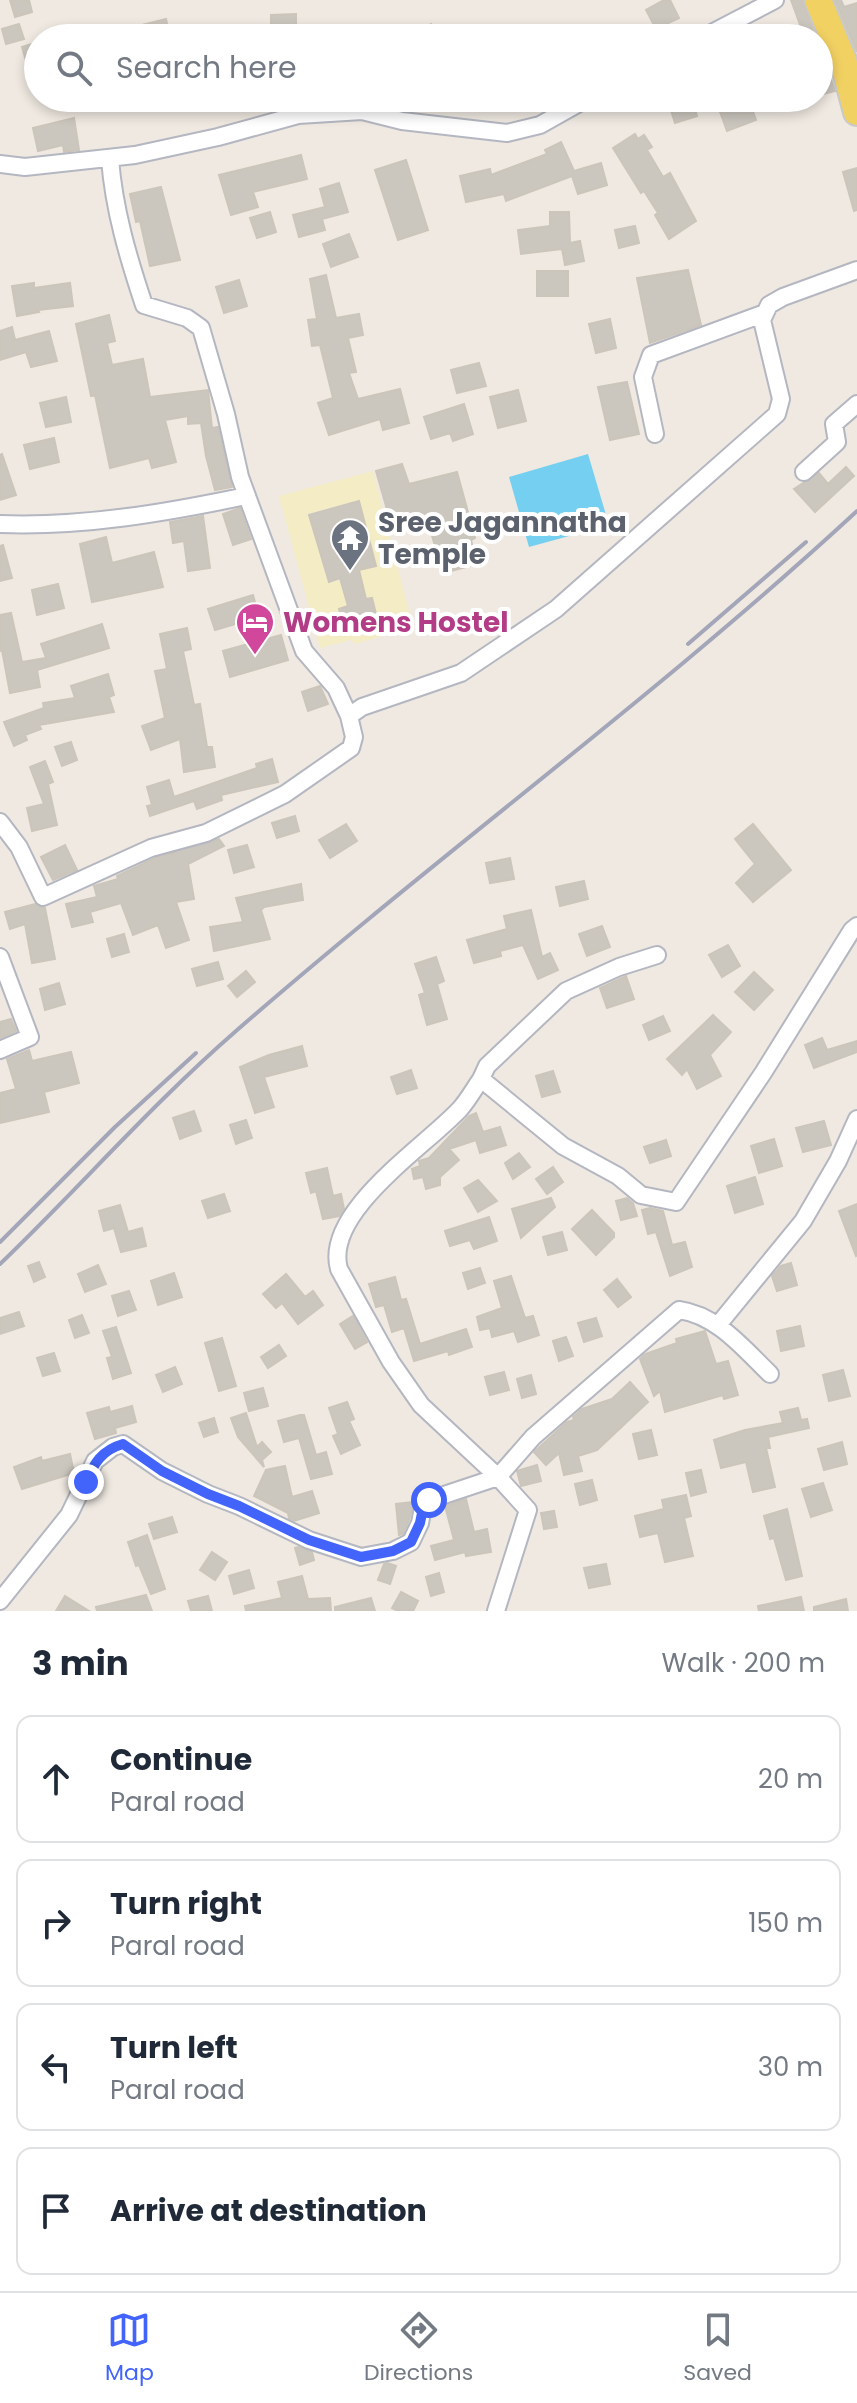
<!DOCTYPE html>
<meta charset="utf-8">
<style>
:root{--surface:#fff;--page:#f6f6f7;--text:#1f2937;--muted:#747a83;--line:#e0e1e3;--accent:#4264fb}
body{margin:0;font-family:Poppins,sans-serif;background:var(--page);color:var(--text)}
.stop{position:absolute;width:24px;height:24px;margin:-18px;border:6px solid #4264fb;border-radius:50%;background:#fff}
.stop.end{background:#4264fb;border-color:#fff;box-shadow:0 2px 8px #0008}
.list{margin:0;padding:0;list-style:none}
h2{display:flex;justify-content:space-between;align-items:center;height:104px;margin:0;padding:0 32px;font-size:34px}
h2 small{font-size:26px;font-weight:400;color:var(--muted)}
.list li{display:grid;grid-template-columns:52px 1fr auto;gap:24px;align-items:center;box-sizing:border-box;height:128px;margin:0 16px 16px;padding:0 16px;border:2px solid var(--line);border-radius:16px}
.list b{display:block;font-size:30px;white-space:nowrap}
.list p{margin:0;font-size:26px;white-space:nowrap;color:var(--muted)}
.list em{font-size:26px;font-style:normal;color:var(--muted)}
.icon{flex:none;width:44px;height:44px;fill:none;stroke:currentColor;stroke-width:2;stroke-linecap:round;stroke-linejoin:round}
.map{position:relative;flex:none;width:857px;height:1611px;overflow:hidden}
.search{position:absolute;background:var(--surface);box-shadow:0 4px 12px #0003;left:24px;right:24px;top:24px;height:88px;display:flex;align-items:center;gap:20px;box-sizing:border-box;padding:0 28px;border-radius:44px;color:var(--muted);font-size:30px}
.sheet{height:680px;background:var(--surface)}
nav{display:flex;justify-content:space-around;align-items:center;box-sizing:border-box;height:112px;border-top:2px solid var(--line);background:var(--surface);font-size:22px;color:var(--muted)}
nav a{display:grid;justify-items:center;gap:4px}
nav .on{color:var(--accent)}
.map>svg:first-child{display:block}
.sand{fill:#f3ecc5;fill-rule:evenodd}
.water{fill:#75cff0}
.building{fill:#cbc7bf;stroke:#cbc5ba;stroke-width:2}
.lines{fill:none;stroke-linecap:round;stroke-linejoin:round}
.street-casing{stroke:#b4b7c1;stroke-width:20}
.primary-casing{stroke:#c9c9c9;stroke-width:30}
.street{stroke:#fff;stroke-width:16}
.primary{stroke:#f2d163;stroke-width:26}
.rail{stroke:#a3a6b8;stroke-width:4}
.route{stroke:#4264fb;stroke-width:10}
.labels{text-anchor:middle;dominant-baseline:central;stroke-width:8;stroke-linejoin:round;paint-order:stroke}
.worship-label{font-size:28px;font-weight:bold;fill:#5b616d;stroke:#fff;text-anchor:start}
.hotel-label{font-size:28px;font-weight:bold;fill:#b23c85;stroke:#fff;text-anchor:start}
</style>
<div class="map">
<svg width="857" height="1611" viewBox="0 0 857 1611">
<rect width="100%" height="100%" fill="#efe9e1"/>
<path class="sand" d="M373 471 413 627 355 644 351 640 320 648 279 496ZM359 500 376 566 359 571 367 598H372L378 622 345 631 338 609 347 606 340 580 328 583 308 514Z"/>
<path class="water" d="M588 454 609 525 529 547 509 477Z"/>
<path class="building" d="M10 0H29L32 12 15 17Z
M664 0H670L679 18 656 29 646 10Z
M791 0H802L816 38H805Z
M835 0H841L844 7 857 3V52Z
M296 14V36H271V15Z
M166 19 170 36 146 38 142 25Z
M19 24 24 39 6 44 2 29Z
M431 24 446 38H418Z
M749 26 755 38H726L727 37Z
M38 42V92L35 93 22 47Z
M819 44 835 91 819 95Z
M506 98H541V101L510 110Z
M667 98H692L697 116 675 123Z
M715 98H748L756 120 727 131Z
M74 118 79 150 64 152 63 145 38 151 33 128Z
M635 134 638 139 644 135 652 147 647 150 663 177 670 173 696 221 669 239 655 215 658 213 644 191 641 193 613 148Z
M561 142 574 171 601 163 607 185 578 194 572 176 506 201 504 194 466 202 460 176 490 169 491 175 547 154 545 150Z
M301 155 307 179 253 192 258 207 231 215 219 175Z
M406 160 428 230 398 240 375 170Z
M857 168V210L854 211 843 172Z
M339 183 348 212 322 219 325 230 299 237 293 215 325 207 320 189Z
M161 187 180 260 150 266 140 221 136 222 130 194Z
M270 212 276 232 257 238 250 218Z
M550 212H569L570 243 580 241 584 261 565 265 562 249 521 254 518 230 550 226Z
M635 226 639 243 619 248 615 230Z
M349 234 358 257 331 267 323 244Z
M688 270 701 325 650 343 637 278Z
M537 271H568V296H537Z
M326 275 336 318 359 314 363 335 348 338 356 372 349 373 358 399 400 389 409 423 383 430 380 419 329 435 318 403 333 398 320 345 312 346 308 320 317 319 310 279Z
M239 280 247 306 224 313 216 287Z
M34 283V288L70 283 73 306 38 310 39 312 17 316 12 286Z
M109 315 115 341 107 343 112 365 143 359 150 397 208 390 212 428 218 427 232 487 215 490 206 456 201 423 188 424V416L165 420 176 462 152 468 149 458 110 468 95 395 91 396 76 324Z
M610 319 616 348 596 353 589 324Z
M12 327 15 340 49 331 57 361 31 367 26 352 0 360V331Z
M479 363 486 386 457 393 451 370Z
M627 382 639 434 610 440 598 387Z
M518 390 526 421 498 428 490 397Z
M66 397 71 422 46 427 40 403Z
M464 404 473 434 453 441 450 433 431 439 424 417Z
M54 438 59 462 30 469 24 445Z
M2 454 16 495 0 500V455Z
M402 464 409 484 457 472 475 538 471 540 477 564 451 571 445 547 436 549 427 519 392 527 376 471Z
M846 467 854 476 815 512 794 489 819 473 828 484Z
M359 501 376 566 359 570 366 599 372 598 378 622 345 631 339 609 348 606 340 578 329 582 309 515Z
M240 508 251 539 233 545 223 514Z
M203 516 210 568 188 571 184 541 173 543 170 522Z
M106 537 112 563 154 552 163 587 92 602 80 544Z
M3 545 12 578 0 581V546Z
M58 584 64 608 37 615 32 590Z
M253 595 259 617 215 630 208 609Z
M11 613 22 662 46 658 41 644 102 624 109 648 37 670 40 687 10 693 2 650 0 651V615Z
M187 628 191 649 183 651 194 705 200 704 207 747H212L215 767 184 772 180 739 151 750 142 726 165 718 155 671 167 669 160 634Z
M281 635 288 660 230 677 223 651Z
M108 674 114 695 109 697 114 712 39 725 41 729 25 735 27 740 14 746 4 722 44 708 43 703 75 698 71 686Z
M320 686 328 704 308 711 302 692Z
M71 742 77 760 62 766 55 747Z
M272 759 278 782 221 795 222 800 197 809 194 801 150 816 147 806 152 805 147 787 169 780 174 797 257 768 256 764Z
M45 761 53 782 48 784 57 825 32 831 27 808 44 804 30 767Z
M295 816 299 831 277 838 272 823Z
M346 824 357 841 330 858 319 840Z
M753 824 791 870 753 902 736 883 755 864 735 839Z
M219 839 224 846 188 864 194 899 176 902 189 940 166 948 158 925 133 935 121 903 90 912 93 922 72 927 66 904 97 897 94 886 118 879 117 876 155 858Z
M65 845 77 870 53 880 41 857Z
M247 845 254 867 234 873 228 850Z
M510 858 514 879 490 883 486 863Z
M584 881 588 899 560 906 556 887Z
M301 884 303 900 264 907 261 910 270 939 214 951 210 927 243 922 236 898Z
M35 904 45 908 55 959 32 963 25 924 10 929 5 912Z
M531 910 542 957 550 953 558 970 538 979 523 945 500 951 501 956 474 963 467 940 507 929 504 916Z
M602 926 610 947 587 956 579 934Z
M124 934 129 952 112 957 107 939Z
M728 945 740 966 722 977 709 955Z
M436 957 444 981 437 984 447 1019 427 1025 419 995 425 993 415 964Z
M218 962 223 979 197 986 192 969Z
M246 971 255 982 237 997 228 986Z
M754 972 773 990 754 1010 735 992Z
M626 976 634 999 607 1008 600 988Z
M59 983 65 1004 45 1010 40 989Z
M713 1015 731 1032 710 1055 721 1076 697 1089 687 1069 682 1075 667 1059Z
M663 1016 670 1031 649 1040 643 1025Z
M11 1019 16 1031 0 1038V1022Z
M822 1038 827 1050 857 1041V1052L814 1068 805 1045Z
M302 1046 307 1066 264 1077 274 1107 255 1113 240 1067 269 1055Z
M29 1050 32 1061 71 1052 79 1083 44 1092 49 1112 0 1123V1093L16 1089 7 1059Z
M411 1070 417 1088 397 1094 391 1077Z
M553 1071 560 1092 542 1097 536 1076Z
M194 1111 201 1131 180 1139 173 1118Z
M476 1113 483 1132 500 1127 506 1145 480 1153 476 1140 449 1149 459 1160 440 1177V1185L426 1189 423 1177 414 1179 412 1169 420 1166 419 1161 429 1158 469 1116Z
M246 1120 252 1138 236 1144 230 1125Z
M824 1121 831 1145 803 1152 796 1128Z
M774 1139 782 1166 759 1173 751 1146Z
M666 1140 671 1156 650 1163 644 1147Z
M519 1153 530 1167 513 1179 505 1163Z
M553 1167 563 1182 547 1194 536 1179Z
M327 1168 333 1196 341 1194 344 1209 339 1216 323 1219 316 1191 311 1193 306 1173Z
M755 1177 763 1204 735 1213 727 1186Z
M478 1180 497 1201 478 1212 464 1188Z
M224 1194 230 1211 208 1218 202 1201Z
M551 1198 555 1207 521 1238 512 1209Z
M627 1198 633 1203 637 1216 621 1220 616 1201Z
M857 1204V1255L856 1256 839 1211Z
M120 1205 128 1232 142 1228 146 1246 121 1252 114 1228 104 1231 99 1211Z
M650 1208 663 1211 672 1245 685 1242 692 1267 670 1276 656 1232 648 1234 642 1210Z
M592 1210 614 1233V1237L596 1255 572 1229Z
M489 1217 497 1241 474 1249 470 1240 450 1246 445 1231Z
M562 1232 567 1250 548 1255 543 1237Z
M39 1262 45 1277 34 1282 28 1266Z
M791 1263 797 1285 777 1291 772 1276 781 1266Z
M98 1265 106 1284 85 1292 78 1274Z
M480 1268 485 1283 468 1289 463 1273Z
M174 1273 182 1297 158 1305 151 1281Z
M286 1274 305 1297 313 1291 323 1305 298 1324 282 1303 276 1308 263 1294Z
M511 1276 525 1318 533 1316 539 1335 518 1342 514 1331 492 1337 490 1328 480 1330 477 1317 502 1308 494 1281Z
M395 1277 401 1300 406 1299 420 1344 466 1329 472 1347 449 1355 448 1351 414 1361 404 1328 392 1332 384 1305 376 1307 369 1284Z
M617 1279 631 1297 618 1307 604 1290Z
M129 1291 136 1310 118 1316 112 1296Z
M19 1312 24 1326 0 1334V1318Z
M82 1315 89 1333 75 1338 69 1320Z
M353 1316 367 1342 355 1349 340 1324Z
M596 1318 602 1336 584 1342 578 1323Z
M800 1326 804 1346 781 1351 777 1331Z
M116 1327 131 1373 113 1379 107 1358 112 1357 103 1331Z
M705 1331 716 1364 728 1361 738 1395 724 1399 723 1395 665 1412 660 1391 654 1396 640 1359 645 1354 677 1343 676 1339Z
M566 1337 573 1356 559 1361 553 1341Z
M222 1338 236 1386 219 1391 205 1343Z
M279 1345 286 1356 268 1368 261 1357Z
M54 1353 60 1371 43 1376 37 1358Z
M175 1367 182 1384 163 1392 156 1375Z
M843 1370 850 1396 829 1401 823 1375Z
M504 1372 509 1390 490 1395 485 1377Z
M531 1375 536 1394 522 1398 517 1379Z
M630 1382 648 1402 597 1450 578 1456 582 1471 564 1475 559 1453 546 1465 534 1452 567 1422 574 1420 573 1417 582 1409 612 1399Z
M263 1388 268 1406 249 1411 244 1393Z
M347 1402 354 1419 349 1421 360 1445 341 1454 333 1436 338 1434 329 1408Z
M132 1406 136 1422 115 1428 116 1433 95 1439 87 1413 109 1407 110 1412Z
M798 1408 801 1420 807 1419 809 1428 768 1437 770 1448H766L775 1487 753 1492 746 1462 721 1468 714 1440 745 1430 783 1423 780 1412Z
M246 1413 257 1447 262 1442 271 1452 262 1460 264 1467 238 1437 231 1418Z
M300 1415H304L316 1455 326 1452 332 1474 311 1479 299 1438 284 1442 278 1421Z
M214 1418 218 1432 204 1437 199 1423Z
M651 1430 657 1455 639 1459 633 1434Z
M842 1442 847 1464 824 1470 818 1449Z
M70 1454 74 1473 22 1489 14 1467 41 1457 42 1461Z
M537 1465 541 1481 521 1486 517 1471Z
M285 1466 292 1497 312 1491 319 1513 294 1521 289 1518 288 1513 254 1496 266 1470Z
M701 1470 706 1492 691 1496 686 1473Z
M592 1480 597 1500 580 1505 575 1484Z
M823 1483 832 1510 811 1517 802 1489Z
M686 1495 691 1516 684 1518 693 1556 665 1562 658 1533 640 1537 635 1516 664 1509 662 1500Z
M466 1499 474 1532 487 1529 491 1552 466 1556 465 1552 435 1560 431 1546 454 1540 445 1506Z
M414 1502 409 1520 403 1534 399 1535 396 1504Z
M787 1509 802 1576 786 1580 774 1538 770 1539 764 1516Z
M554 1511 557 1527 544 1529 541 1513Z
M172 1517 177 1532 154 1539 149 1524Z
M147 1535 165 1589 151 1594 139 1565 136 1566 128 1542Z
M298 1547 312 1552 314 1560 300 1565 295 1548Z
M212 1552 227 1562 215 1580 200 1570Z
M387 1563 396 1566 390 1584 378 1580 384 1564Z
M606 1564 610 1584 589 1588 584 1568Z
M249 1570 254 1588 234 1594 229 1576Z
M439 1573 444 1592 431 1596 426 1577Z
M302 1576 308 1599 330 1598 331 1611H246L245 1606 282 1598 278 1582Z
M401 1592 418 1601 413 1611H398L392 1608Z
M146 1595 152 1611H97L96 1607Z
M65 1596 89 1611H56Z
M208 1596 212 1611H191L188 1601Z
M801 1597 804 1611H759L758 1606Z
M371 1598 375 1611H335V1607Z
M846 1599 848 1611H814V1607Z"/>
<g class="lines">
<g class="street-casing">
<path id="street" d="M702 38 775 0
M110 159C114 210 128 257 144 305L187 318 201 328 226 414 240 477 304 651 336 688 349 716
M0 164 25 167 135 155 218 137 298 115 362 111 402 121 507 133 540 125 588 98
M655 434 643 377 651 355 765 313
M804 472 837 442 834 424 857 404
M0 524C83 527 165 513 246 496
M0 822 19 847 43 897 151 848 206 833 285 794 351 748 354 737 349 716 362 707 461 673 556 609 777 414 781 399 762 320 769 305 783 297 857 270
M0 957 30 1037 0 1050
M481 1079 487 1066 566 991 619 967 657 955
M718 1325 803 1221 838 1161 857 1119
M770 1374C744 1349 717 1315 679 1310L533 1437 498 1477 421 1405 391 1362 339 1269C323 1212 426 1146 460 1109 468 1100 474 1089 481 1079L563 1146 618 1176 641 1195 676 1202 763 1073 852 930 857 926
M0 1601 69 1515 95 1461 113 1447 123 1444 162 1471 208 1494 239 1506 309 1540 361 1557 393 1551 411 1542 420 1523 423 1508 429 1500 498 1477 528 1510 496 1611"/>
</g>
<g class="primary-casing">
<path id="primary" d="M818 0 843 60 857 112"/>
</g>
<use href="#street" class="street"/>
<use href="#primary" class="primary"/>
<path class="rail" d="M688 644 806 542
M0 1242 115 1127 196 1053
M0 1264C80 1187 153 1103 236 1031 440 853 659 694 857 511"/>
</g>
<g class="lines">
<path class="route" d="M86 1482C94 1463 102 1450 123 1444L162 1471 208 1494 239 1506 309 1540 361 1557 393 1551 411 1542 420 1523 423 1508 429 1500"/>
</g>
<defs>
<g id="temple-pin" transform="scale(2)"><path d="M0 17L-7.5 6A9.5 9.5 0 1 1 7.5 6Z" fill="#6b7280" stroke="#fff"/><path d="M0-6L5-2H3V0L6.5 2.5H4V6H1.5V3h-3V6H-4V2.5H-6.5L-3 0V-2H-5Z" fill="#fff"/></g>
<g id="hotel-pin" transform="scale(2)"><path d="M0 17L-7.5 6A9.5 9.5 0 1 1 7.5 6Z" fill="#d1479c" stroke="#fff"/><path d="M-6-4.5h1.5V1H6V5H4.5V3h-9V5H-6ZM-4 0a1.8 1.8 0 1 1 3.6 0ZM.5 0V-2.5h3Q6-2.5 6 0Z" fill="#fff"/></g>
</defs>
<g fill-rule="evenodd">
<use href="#temple-pin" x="350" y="538"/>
<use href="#hotel-pin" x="255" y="622"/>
</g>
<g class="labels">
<g class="worship-label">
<text x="378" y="522">Sree Jagannatha<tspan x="378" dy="32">Temple</tspan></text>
</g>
<g class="hotel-label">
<text x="283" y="622">Womens Hostel</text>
</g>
</g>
</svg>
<div class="stop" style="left:429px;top:1500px"></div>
<div class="stop end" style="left:86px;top:1482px"></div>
<div class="search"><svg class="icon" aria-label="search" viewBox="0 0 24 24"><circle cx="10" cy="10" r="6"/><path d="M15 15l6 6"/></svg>Search here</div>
</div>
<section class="sheet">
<h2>3 min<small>Walk · 200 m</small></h2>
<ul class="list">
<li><svg class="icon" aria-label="ahead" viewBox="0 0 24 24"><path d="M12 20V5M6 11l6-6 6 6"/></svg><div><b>Continue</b><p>Paral road</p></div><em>20 m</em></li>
<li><svg class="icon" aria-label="right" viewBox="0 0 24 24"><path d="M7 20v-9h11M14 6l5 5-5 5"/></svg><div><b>Turn right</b><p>Paral road</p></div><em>150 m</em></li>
<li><svg class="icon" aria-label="left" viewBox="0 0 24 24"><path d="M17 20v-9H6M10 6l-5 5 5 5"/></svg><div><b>Turn left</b><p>Paral road</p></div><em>30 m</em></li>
<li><svg class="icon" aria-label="arrive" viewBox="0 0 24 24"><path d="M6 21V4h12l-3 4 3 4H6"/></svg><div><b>Arrive at destination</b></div></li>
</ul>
</section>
<nav>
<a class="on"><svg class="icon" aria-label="map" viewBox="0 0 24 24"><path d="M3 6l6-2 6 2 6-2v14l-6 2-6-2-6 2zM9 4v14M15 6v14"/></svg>Map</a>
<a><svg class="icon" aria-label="directions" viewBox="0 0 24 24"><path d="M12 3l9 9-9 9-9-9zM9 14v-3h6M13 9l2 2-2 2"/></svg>Directions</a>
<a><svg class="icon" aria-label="saved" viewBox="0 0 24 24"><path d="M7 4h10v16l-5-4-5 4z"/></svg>Saved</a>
</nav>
